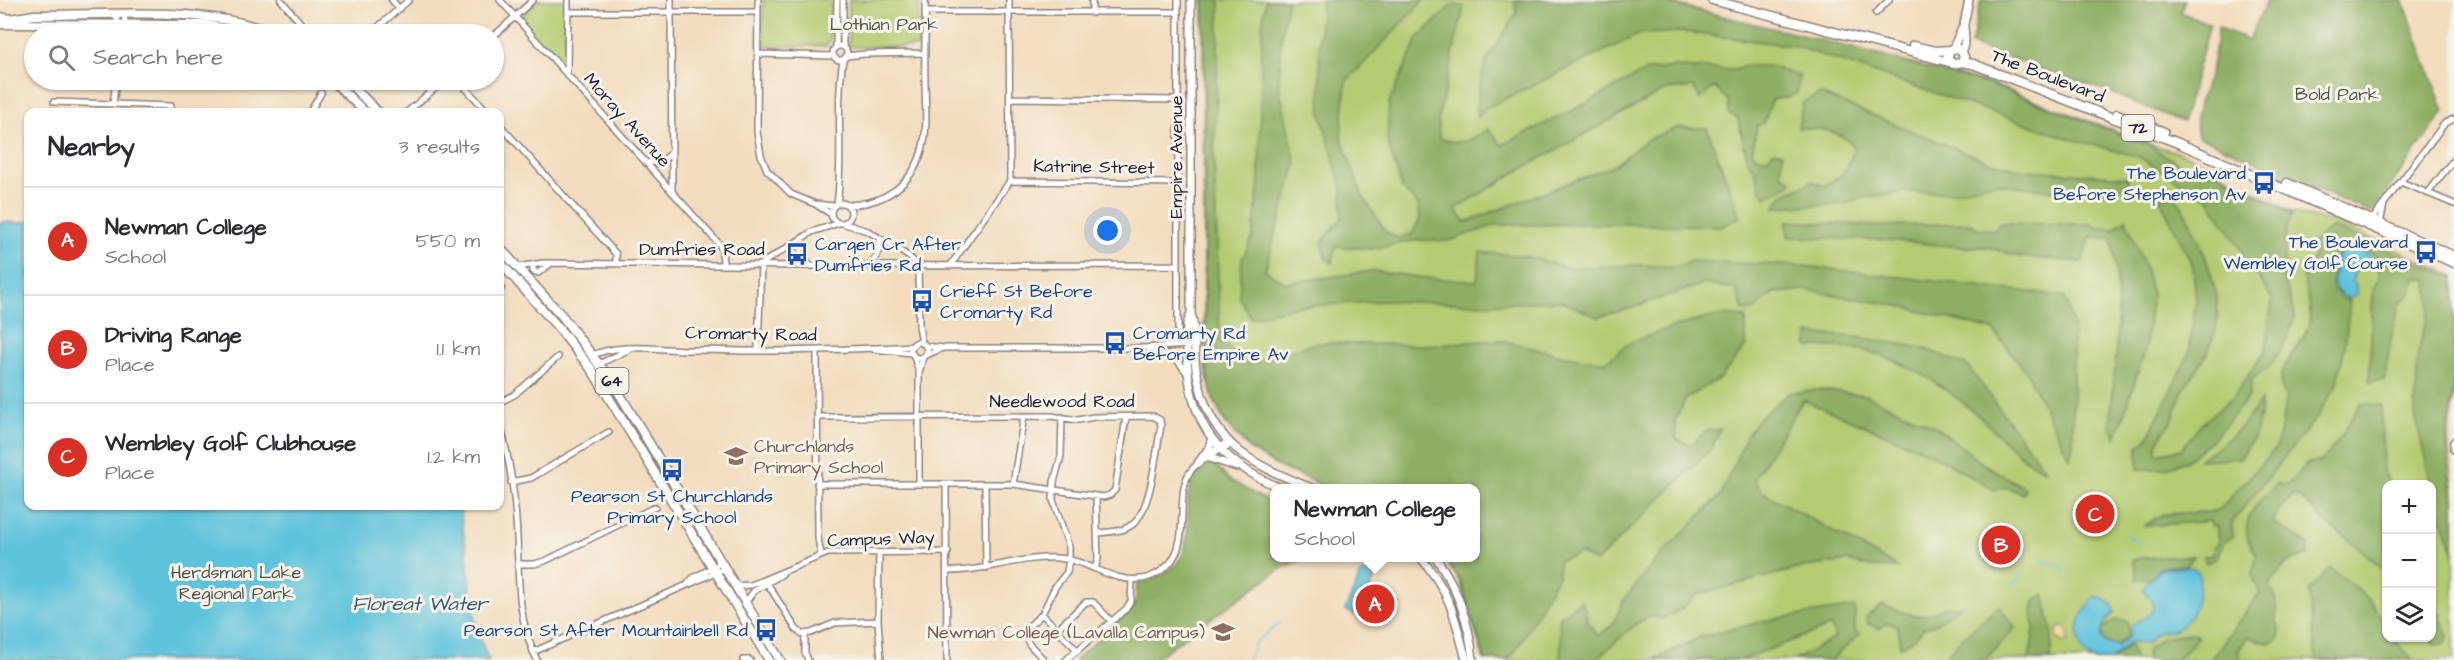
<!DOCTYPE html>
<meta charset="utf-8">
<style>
:root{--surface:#fff;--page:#f2f2f3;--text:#2b2b33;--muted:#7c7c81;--line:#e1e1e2;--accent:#d93025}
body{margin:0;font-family:"Architects Daughter",sans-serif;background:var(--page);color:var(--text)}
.controls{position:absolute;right:18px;bottom:18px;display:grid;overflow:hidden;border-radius:12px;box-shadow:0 2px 4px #0004}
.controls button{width:54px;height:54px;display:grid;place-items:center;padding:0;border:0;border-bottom:2px solid var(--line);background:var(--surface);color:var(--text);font:30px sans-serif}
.you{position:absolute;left:1108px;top:231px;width:21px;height:21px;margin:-15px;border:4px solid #fff;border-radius:50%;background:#1a73e8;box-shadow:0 0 0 9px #1a73e833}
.badge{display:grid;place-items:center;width:39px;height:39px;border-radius:50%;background:var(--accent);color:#fff;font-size:20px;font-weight:700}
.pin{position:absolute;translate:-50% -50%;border:3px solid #fff;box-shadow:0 2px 6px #0006}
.popup{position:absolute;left:1270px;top:484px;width:210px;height:78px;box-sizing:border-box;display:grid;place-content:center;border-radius:12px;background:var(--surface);filter:drop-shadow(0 2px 4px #0005);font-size:20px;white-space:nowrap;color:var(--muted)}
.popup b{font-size:22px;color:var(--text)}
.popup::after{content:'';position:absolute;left:50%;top:100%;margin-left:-12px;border:12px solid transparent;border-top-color:var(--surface)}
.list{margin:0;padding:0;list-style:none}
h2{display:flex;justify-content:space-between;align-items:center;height:78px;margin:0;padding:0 24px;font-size:26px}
h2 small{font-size:20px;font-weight:400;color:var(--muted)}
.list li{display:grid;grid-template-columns:39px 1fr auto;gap:18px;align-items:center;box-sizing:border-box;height:108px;padding:0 24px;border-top:2px solid var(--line)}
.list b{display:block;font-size:22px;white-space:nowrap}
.list p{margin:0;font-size:20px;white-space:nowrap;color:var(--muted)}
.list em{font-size:20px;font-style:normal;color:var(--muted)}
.icon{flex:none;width:33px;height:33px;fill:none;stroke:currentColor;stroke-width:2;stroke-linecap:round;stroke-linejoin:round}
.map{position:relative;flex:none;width:2454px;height:660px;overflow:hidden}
.search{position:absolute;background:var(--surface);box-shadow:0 2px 4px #0004;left:24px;top:24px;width:480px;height:66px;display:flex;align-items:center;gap:15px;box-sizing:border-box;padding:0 21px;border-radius:33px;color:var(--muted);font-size:22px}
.panel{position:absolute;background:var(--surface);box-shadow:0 2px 4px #0004;left:24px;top:108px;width:480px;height:402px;border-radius:12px}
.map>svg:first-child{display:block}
.green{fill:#b3cb71;stroke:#6a7656;stroke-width:1.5;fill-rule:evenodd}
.forest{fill:#8eaf63;stroke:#58684f;stroke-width:1.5}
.sand{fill:#eeda9e;stroke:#887e6c;stroke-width:1.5}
.water{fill:#5dc2db;stroke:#40728b;stroke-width:1.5}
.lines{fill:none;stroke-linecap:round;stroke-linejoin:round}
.stream{stroke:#5dc2db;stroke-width:1.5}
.street-casing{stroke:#8a7f7c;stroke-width:8}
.secondary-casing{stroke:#8a7f7c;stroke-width:10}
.primary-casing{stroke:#8a7f7c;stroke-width:11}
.street{stroke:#fff;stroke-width:5}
.secondary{stroke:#fff;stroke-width:7}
.primary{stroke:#fff;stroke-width:8}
.labels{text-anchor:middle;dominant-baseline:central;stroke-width:6;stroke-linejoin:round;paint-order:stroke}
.shield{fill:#f7f3e8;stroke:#62616f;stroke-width:1.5}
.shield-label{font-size:16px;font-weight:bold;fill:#22223b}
.park-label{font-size:18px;fill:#4e554b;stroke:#f7f3e8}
.street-label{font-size:18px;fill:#22223b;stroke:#f7f3e8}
.transit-label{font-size:18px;fill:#164399;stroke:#f7f3e8;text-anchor:end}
.education-label{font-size:18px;fill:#785e54;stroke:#f7f3e8;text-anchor:start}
.water-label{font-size:20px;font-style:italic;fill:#375a73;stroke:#f7f3e8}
</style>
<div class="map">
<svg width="2454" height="660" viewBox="0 0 2454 660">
<rect width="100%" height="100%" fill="#f7f3e8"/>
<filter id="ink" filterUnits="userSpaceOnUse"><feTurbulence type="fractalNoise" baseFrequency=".0167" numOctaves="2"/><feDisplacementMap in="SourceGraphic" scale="12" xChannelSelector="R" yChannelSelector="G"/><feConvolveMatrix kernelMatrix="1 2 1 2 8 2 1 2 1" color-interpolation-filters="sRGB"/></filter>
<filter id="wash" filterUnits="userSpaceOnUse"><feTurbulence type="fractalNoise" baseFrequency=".008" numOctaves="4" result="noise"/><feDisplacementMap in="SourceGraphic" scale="24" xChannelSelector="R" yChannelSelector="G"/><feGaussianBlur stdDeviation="1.35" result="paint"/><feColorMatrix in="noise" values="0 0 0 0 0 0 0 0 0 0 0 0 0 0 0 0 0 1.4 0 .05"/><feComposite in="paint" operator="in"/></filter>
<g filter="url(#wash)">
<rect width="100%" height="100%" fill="#f2dcbd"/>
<path class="green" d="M538 0H565V58L562 59 555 58 521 20 523 14Z
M763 0H831L830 40 826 46H762Z
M849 0H919V47H849Z
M1203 0H1659L1992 84 2150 144 2192 157 2294 213C2310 220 2319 217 2335 222L2454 276V392L2448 439 2454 495V660H1484L1460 582 1444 558H1476V488H1329L1275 465 1249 449 1225 423 1213 399 1207 376 1204 342ZM2386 484H2432V638H2386Z"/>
<path class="forest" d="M1204 0H1220L1214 154 1220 341 1248 365 1315 343 1430 345 1501 340 1565 356 1606 362 1629 343 1673 327 1721 315 1746 317V346L1720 378 1686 398 1675 422 1676 439 1691 445 1706 431 1720 429 1712 448 1596 562 1580 553 1559 561 1558 576 1515 652 1507 660H1485L1461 582 1445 558H1476V488H1330L1275 465 1250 449 1226 423 1213 399 1208 376 1205 342Z
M1266 0H1288L1281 38 1279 86 1296 165 1265 270 1285 283 1373 271 1426 278 1477 281 1480 252 1525 256 1568 268 1642 265 1675 267 1690 261 1803 266 2064 296 2073 323V444L2070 459 2026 371 1993 330 1900 306 1807 290 1773 293 1753 311 1743 310 1736 289 1703 284 1631 308 1598 317 1561 301 1482 304 1383 301 1294 307 1251 318 1239 298 1242 259 1253 237 1259 181 1262 25Z
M1322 0H1424L1346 82 1341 137 1362 195 1385 231 1397 238 1412 234 1420 219 1419 206 1402 188 1387 140 1389 103 1418 38 1452 5 1464 6 1438 120 1439 138C1462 146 1468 141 1488 129L1502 145 1593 100 1647 70 1679 67 1735 70 1744 66H1769L1799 76 1797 93 1788 97 1772 100 1764 123 1757 126 1752 151 1756 156 1767 159 1774 151 1783 153 1781 174 1792 181 1788 186 1765 197 1760 188 1756 172 1747 159 1738 119 1729 113 1728 100 1714 87 1700 99 1693 87 1665 90 1518 171 1455 209 1466 222 1613 166 1647 140 1677 128H1707L1740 217 1723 226 1614 224 1496 225 1448 241 1418 240 1372 249 1336 246 1332 263 1325 257 1322 242 1342 218V189L1321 114 1319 42Z
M1515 0H1653L1814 38 1991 85 2149 145 2185 168 2217 173 2292 214 2286 230 2283 275 2295 315 2288 338 2270 366 2252 379 2249 396 2218 434 2187 461 2163 469H2138V446L2147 439 2189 353 2196 300 2193 266 2159 197 2174 195C2194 223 2225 293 2216 328 2211 352 2195 372 2182 392 2178 400 2177 410 2173 418 2167 430 2154 441 2156 454L2182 449 2197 428 2233 397 2266 350 2272 299 2209 199 2139 157 2071 139 1795 46 1683 32 1640 34 1490 106 1477 117V97L1486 61 1516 14Z
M1981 0H2185L2180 12 2210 24 2183 122 2106 91 1971 45Z
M2267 0H2403L2444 112 2371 213 2198 136C2191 109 2205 94 2211 69 2215 56 2216 41 2218 27L2249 40Z
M1820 94 1989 162 2026 170 2128 177 2129 183 2121 188 2098 194 2083 186 2069 193 1994 183 1951 192H1905L1860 198 1845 204 1775 207 1783 195 1813 181 1824 186 1843 174 1855 149C1842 129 1821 129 1798 128L1803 102Z
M2126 219 2144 265 2152 294 2145 351 2116 438 2110 426C2115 363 2124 300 2111 238L2091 237 2082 262 2020 257 1988 247H1960L1885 240 1788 237 1787 221 1877 226 1971 223 1977 228 1996 230 1998 223 2091 224 2098 228 2113 229Z
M2332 227 2454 278V386L2447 439 2448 470 2454 502V554L2432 489 2415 414 2418 353 2430 307 2428 279H2414L2410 295 2401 302 2394 322 2384 380 2369 382 2373 290 2380 276 2376 256C2340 233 2332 253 2332 288L2343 299 2350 300 2345 345 2337 383 2318 416 2232 522V537L2224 542 2216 559 2206 563 2204 556 2213 555V547L2218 545 2217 526H2212L2210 521 2144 526 2163 514 2210 512 2220 509 2276 448 2281 429 2286 397C2268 371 2303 349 2309 324 2313 306 2305 286 2300 268L2313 260V242Z
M1808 334 1857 337 1923 348 1967 365 2046 471C2020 460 2003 439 1982 419 1945 385 1901 356 1850 348 1837 346 1822 347 1808 347Z
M1819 390 1865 395 1936 427 1985 465 2025 488 2023 494 2006 487 1994 490 1930 453 1803 400 1754 479 1761 491 1899 568 1871 567 1848 561 1804 567 1696 595 1683 608 1663 619C1639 607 1614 651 1593 660 1584 660 1569 660 1559 660 1564 646 1557 631 1560 617L1582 600 1589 624 1598 636 1613 624 1623 601 1658 558 1721 495 1746 436 1759 418 1789 393Z
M2261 401C2260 426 2255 438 2240 458L2198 460C2226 443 2242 429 2261 401Z
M2360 404 2381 405 2383 472 2390 484H2386V573C2367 552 2347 539 2325 522 2311 511 2312 503 2294 494L2278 511 2273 523 2308 544V556C2284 558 2282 569 2269 586 2279 600 2276 603 2276 618 2277 624 2281 627 2280 632 2278 651 2258 640 2248 636L2238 651 2242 660H2210L2260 593 2252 575 2257 555C2254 550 2249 544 2248 539 2241 515 2263 498 2278 483L2283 486 2295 479 2306 464 2322 461 2342 435Z
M1211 460 1228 479 1274 505V558H1305L1282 568 1153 660H1075L1130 610 1136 601 1137 584C1151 579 1169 575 1178 562 1202 529 1168 487 1211 460Z
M2194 556 2187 565 2162 567 2151 578 2136 580V570L2132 560 2142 558Z
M2330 568C2352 585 2386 607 2386 638H2394L2412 660H2316L2309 591Z
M2044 595 2052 632 2051 660H2029L2034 630 2032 611 2035 599Z
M2432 595 2448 635 2445 643 2437 645 2429 638H2432Z
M1882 605C1895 609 1909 617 1924 615 1940 612 1941 605 1961 606L1938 622 1924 628 1914 639 1900 647 1898 626 1888 623 1879 629 1868 624 1866 617Z
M1999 606 2015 628 1985 660H1943L1963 637Z
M1855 607V631L1860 634 1831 660H1795L1835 638 1831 626 1741 660H1654L1700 637 1773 619Z
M2116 620 2128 621V636L2114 646 2105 642 2102 635 2103 628Z
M2195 633 2198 638 2176 660H2146L2147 650 2162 638Z
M2130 644 2135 660H2112Z"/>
<path class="sand" d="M2065 626 2068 632V642L2060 641 2056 636 2058 628Z"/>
<path class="water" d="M28 221V506H460C461 523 465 539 467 556 471 591 473 628 489 660H0V222L19 223Z
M2352 247 2368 254 2371 262 2369 264 2358 263 2352 281 2357 287V294L2348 298C2326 291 2333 265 2342 250Z
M2192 567 2199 572C2202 591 2195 621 2175 630 2169 633 2162 630 2157 633 2153 636 2151 641 2147 643L2130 642 2110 660C2104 660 2095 660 2091 659 2079 653 2076 631 2080 620 2083 612 2089 607 2092 599 2102 596 2113 601 2114 612L2104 624 2101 635 2105 643 2118 646 2129 636C2132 614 2144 626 2153 609L2152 600 2143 590 2147 582 2163 568Z
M1362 572 1375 577 1358 616 1345 610Z"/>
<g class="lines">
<path class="stream" d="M2126 536 2140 543V549
M2042 561 2061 566 2064 571
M2012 585 2023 573
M1248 660 1256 642 1280 623"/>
</g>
</g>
<g filter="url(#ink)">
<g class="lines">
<g class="street-casing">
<path id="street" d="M281 0 310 34
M392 0 399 9
M500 0 719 244 722 251 723 264
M671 0 672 192
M758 0 757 132 761 155 767 170 791 194 815 204 834 206
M843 0V46
M1092 0V13
M1178 0V345
M568 12H757
M925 12H1178
M1876 13 1889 0
M117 15 118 34
M124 34 125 15
M370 34 409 0
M494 36 533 0
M833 53a7 7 0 1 1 14 0a7 7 0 1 1-14 0Z
M836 47 837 0
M758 54 833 56
M846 56 865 54 924 53
M567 75 568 0
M458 80 488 112
M1010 98 1178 100
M54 102 171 106
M113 104 116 80
M310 112 321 93
M407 112 445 80
M500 125 616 254V264
M646 163 663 161 671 153
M1010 181 1178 183
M2401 182 2454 204
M2428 193 2454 159
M831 213a10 10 0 1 1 20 0a10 10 0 1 1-20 0Z
M815 204 831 214
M837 204C844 156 835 108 843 60
M847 205C889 204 920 179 925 135 927 117 925 97 925 79 924 53 926 26 925 0
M2371 221 2445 123 2454 119
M842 223 868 231 908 256 918 265
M2380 224 2384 204
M803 238 801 251 810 266
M533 264V271L538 273 549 265
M918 265 919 326 922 343
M870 266 879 252V238
M950 266 1010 181 1009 0
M517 267 543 263 810 266 1178 265
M500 289 501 288
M911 350a8 8 0 1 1 16 0a8 8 0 1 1-16 0Z
M925 346 945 348H1142L1190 345
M873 349 912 353
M817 350 818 538 821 555
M1149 350 1174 356 1187 373
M758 351 761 264 812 232 839 223
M591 356C617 342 662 350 691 350 713 350 734 351 756 351 808 351 860 349 913 346
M914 356 919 373
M924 356 943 348
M597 365 628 350
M500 402 514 395 558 357
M817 417 1051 416 1078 420 1094 417 1153 416 1160 420 1161 426C1156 450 1152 509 1133 524 1123 532 1109 532 1097 533
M500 424C508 454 514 488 516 520 520 570 514 613 537 660
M1206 456 1228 441
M511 482 531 478 609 432
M817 484H1013L1103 497 1110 495 1115 490 1126 417
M919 484V373L923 357
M946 484 947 660
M985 484 986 568
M1013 484 1024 416
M879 553 878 621 881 660
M519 564H534L545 561 655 507
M1095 568 1098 559 1096 496
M948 571C985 572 1021 556 1057 558 1087 559 1111 583 1141 579 1153 578 1168 568 1174 557 1188 535 1176 491 1190 472 1199 459 1218 452 1231 444
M689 582 693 578 721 563
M767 583 796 629 802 634 811 633 835 623 878 621
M735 586 751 585 828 553 948 552
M745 603 754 591 782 574
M1042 614 1077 650
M1057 629 1086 602H1093L1111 621
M805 634V653L808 660
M533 652 724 569
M743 660H750
M1044 660 1029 644 1026 637 1027 628 1042 614 1055 587 1067 572 1069 559V547L1053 500 1054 482 1061 456 1062 417
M1066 660 1126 609 1131 601 1132 580"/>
</g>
<g class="secondary-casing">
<path id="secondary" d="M1191 0V314C1197 331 1193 351 1196 369 1209 444 1247 462 1311 488
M1953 48 1964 24 1969 0
M1962 52 1965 40 1964 26
M1191 314C1184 326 1187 340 1187 354 1188 422 1219 463 1281 488
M2454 442V449
M1210 458 1237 467
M1198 463 1209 448 1212 438
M1421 558C1450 592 1455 617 1466 660
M1436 558C1458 588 1469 622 1473 660"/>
</g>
<g class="primary-casing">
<path id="primary" d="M1712 0 1949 62
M0 17 10 19 34 15C108 16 206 4 275 34
M0 24 206 25 251 34
M1913 46 1936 51 1950 50
M1962 62 1964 57 1962 52 1956 48 1950 50 1947 58 1953 64 1962 62 1973 64 2178 143 2454 263
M332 80 365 112
M346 80 378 112
M2117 114 2164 132
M2287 183 2454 256
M500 248 563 317 613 383 780 660
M500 262 557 326 592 370 769 660"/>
</g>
<use href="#street" class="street"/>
<use href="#secondary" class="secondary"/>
<use href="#primary" class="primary"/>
</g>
</g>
<defs>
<g id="bus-bare" transform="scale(1.8)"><path d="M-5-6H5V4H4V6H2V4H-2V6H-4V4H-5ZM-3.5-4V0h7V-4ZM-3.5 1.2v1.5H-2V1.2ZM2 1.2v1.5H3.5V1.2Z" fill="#1a4fb4" stroke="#f7f3e8" stroke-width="2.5" paint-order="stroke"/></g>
<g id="school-bare" transform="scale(1.8)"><path d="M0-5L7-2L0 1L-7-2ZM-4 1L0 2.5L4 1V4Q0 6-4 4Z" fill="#8d6e63" stroke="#f7f3e8" stroke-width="2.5" paint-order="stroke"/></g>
</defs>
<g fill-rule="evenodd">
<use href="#bus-bare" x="2264" y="183"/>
<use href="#bus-bare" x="2426" y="252"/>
<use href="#bus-bare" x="797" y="254"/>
<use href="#bus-bare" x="922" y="301"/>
<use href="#bus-bare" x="1115" y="343"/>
<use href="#school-bare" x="736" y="456"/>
<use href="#bus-bare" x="672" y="470"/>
<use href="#bus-bare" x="766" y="630"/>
<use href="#school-bare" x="1223" y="632"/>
</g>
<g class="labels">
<g class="shield">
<rect x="2121.5" y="115" width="33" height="26" rx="4.5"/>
<rect x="595.5" y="368" width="33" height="26" rx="4.5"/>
</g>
<g class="shield-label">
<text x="2138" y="128">72</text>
<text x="612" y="381">64</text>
</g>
<g class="park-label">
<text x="884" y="24">Lothian Park</text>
<text x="2337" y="94">Bold Park</text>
<text x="236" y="572">Herdsman Lake<tspan x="236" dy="21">Regional Park</tspan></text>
</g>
<g class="street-label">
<text transform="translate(2048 76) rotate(21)">The Boulevard</text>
<text transform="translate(627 120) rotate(48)">Moray Avenue</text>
<text transform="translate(1176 157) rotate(-90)">Empire Avenue</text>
<text transform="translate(1094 167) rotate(1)">Katrine Street</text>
<text x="702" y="249">Dumfries Road</text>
<text transform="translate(751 334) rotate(1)">Cromarty Road</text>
<text x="1062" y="401">Needlewood Road</text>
<text transform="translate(881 539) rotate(-2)">Campus Way</text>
</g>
<g class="transit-label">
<text x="2246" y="173">The Boulevard<tspan x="2246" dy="21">Before Stephenson Av</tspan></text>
<text x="2408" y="242">The Boulevard<tspan x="2408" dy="21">Wembley Golf Course</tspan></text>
<text x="815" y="244" text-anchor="start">Cargen Cr After<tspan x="815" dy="21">Dumfries Rd</tspan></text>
<text x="940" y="291" text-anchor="start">Crieff St Before<tspan x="940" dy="21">Cromarty Rd</tspan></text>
<text x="1133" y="333" text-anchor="start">Cromarty Rd<tspan x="1133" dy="21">Before Empire Av</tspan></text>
<text x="672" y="496" text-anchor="middle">Pearson St Churchlands<tspan x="672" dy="21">Primary School</tspan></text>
<text x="748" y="630">Pearson St After Mountainbell Rd</text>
</g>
<g class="education-label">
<text x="754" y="446">Churchlands<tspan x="754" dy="21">Primary School</tspan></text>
<text x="1205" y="632" text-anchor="end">Newman College (Lavalla Campus)</text>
</g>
<g class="water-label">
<text x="420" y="604">Floreat Water</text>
</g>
</g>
</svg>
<div class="controls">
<button>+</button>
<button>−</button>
<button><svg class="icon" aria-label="layers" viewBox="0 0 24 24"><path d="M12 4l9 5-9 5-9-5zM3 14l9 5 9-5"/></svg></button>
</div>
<div class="you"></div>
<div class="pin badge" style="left:1375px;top:604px">A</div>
<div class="popup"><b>Newman College</b>School</div>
<div class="pin badge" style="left:2001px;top:545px">B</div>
<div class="pin badge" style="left:2095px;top:514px">C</div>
<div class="search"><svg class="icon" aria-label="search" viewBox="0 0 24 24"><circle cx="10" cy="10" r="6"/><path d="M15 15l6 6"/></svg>Search here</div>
<section class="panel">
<h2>Nearby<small>3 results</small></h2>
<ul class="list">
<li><span class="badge">A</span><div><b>Newman College</b><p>School</p></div><em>550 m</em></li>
<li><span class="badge">B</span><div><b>Driving Range</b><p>Place</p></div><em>1.1 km</em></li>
<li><span class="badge">C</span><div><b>Wembley Golf Clubhouse</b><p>Place</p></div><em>1.2 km</em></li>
</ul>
</section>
</div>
